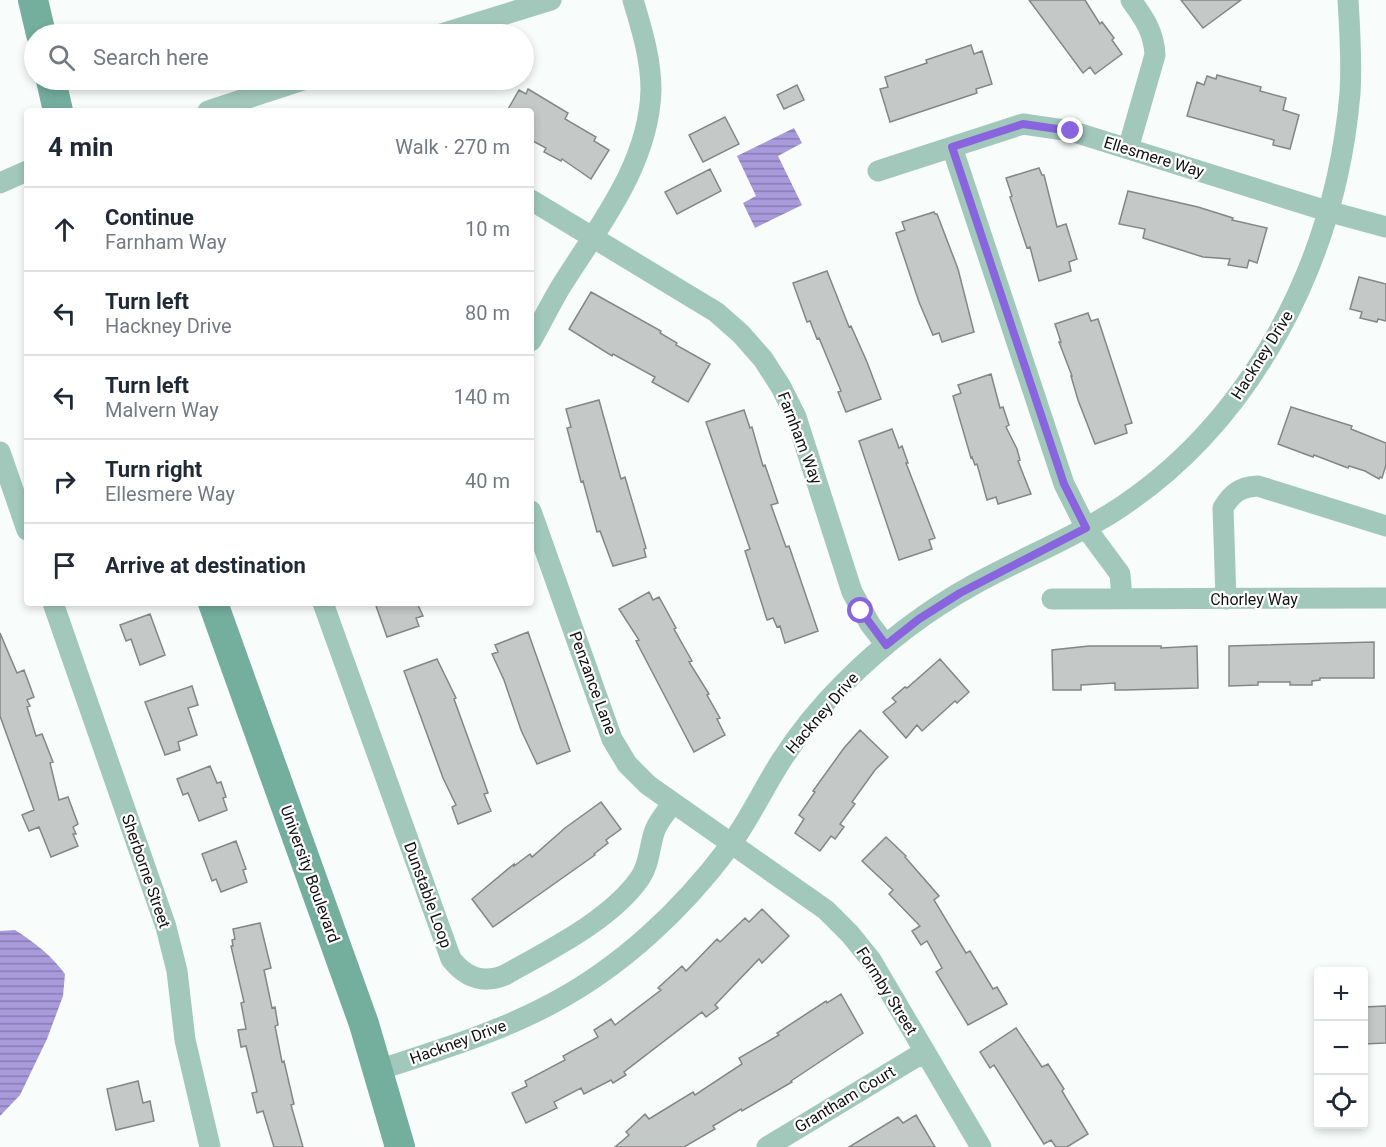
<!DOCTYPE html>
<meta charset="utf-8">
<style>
:root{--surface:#fff;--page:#f6f6f7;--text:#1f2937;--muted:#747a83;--line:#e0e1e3}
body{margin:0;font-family:Roboto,sans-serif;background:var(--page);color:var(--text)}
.controls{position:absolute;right:18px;bottom:18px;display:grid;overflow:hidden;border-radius:6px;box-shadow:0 3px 9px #0003}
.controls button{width:54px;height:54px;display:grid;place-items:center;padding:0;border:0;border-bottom:2px solid var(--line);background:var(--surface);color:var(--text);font:30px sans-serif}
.stop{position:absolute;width:18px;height:18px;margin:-14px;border:4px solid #8964df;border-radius:50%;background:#fff}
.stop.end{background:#8964df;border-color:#fff;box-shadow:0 2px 6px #0008}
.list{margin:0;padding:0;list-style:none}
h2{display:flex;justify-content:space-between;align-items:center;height:78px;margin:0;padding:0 24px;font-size:26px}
h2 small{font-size:20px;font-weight:400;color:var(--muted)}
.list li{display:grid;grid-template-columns:39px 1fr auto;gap:18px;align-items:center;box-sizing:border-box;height:84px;padding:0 24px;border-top:2px solid var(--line)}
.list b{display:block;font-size:22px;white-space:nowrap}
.list p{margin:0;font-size:20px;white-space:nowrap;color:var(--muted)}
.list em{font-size:20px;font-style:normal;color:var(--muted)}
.icon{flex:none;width:33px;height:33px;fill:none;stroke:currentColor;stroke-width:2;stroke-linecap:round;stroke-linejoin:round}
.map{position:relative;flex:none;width:1386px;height:1147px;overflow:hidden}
.search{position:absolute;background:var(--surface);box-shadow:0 3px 9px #0003;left:24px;top:24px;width:510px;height:66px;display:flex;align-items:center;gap:15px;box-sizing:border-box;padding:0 21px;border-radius:33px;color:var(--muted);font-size:22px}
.panel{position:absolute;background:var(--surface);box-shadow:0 3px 9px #0003;left:24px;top:108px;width:510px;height:498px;border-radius:6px}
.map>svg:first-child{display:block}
.water{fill:url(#water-rules)}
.building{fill:#c4c8c6;stroke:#848786;stroke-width:1.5}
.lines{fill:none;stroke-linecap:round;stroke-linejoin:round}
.street{stroke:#a2c8bc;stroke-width:21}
.secondary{stroke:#74ae9d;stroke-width:30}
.route{stroke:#8964df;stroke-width:8}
.labels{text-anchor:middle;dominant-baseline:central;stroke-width:4.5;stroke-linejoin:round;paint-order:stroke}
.street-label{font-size:16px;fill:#121312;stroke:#fff}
</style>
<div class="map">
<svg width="1386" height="1147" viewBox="0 0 1386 1147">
<defs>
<pattern id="water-rules" width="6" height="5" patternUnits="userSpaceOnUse" patternTransform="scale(1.5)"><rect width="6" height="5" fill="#a99adc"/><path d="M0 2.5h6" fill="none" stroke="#887cb1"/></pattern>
</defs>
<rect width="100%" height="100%" fill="#f8fcfb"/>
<path class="water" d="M794 128 802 143 778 156 802 205 755 228 743 203 756 196 737 156Z
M15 930C34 942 52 956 65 974L63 996 47 1039 20 1095 0 1116V931Z"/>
<path class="building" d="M1029 0H1085L1100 24 1102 22 1114 38 1112 40 1122 54 1095 74 1090 67 1083 73Z
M1181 0H1241L1203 28Z
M971 45 974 54 982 51 992 84 976 89 977 93 890 122 880 89 888 87 885 77 927 63 926 60Z
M1217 75 1261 87 1260 91 1286 98 1283 110 1299 115 1290 149 1273 145 1274 140 1187 116 1197 82 1204 85 1207 76 1216 79Z
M797 85 804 100 784 109 777 95Z
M528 89 568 113 565 119 596 137 594 141 609 150 591 179 562 159 561 161 544 152 546 148 531 140V111H507L519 90 526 94Z
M725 117 739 144 703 162 689 135Z
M1039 168 1042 175H1044L1057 227 1066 224 1077 259 1069 262 1071 271 1039 281 1030 247 1027 248 1010 197 1012 196 1006 178Z
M710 169 721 191 677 214 665 192Z
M1128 191 1198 207 1233 218 1232 220 1267 228 1257 263 1249 260 1247 268 1228 265 1230 259 1203 257 1143 238 1145 229 1119 224Z
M934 212 935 214H937L958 269 974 332 942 342 939 333 933 335 919 302 896 233 905 230 902 222Z
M827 271 849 327 851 326 867 362 881 399 846 412 838 392 841 391 819 338 817 339 810 321 807 322 793 283Z
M1359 277 1386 284V321L1378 319 1377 322 1360 318 1362 312 1350 309Z
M591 292 661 331 660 333 677 343 676 345 710 364 688 402 652 382 655 377 613 354 612 356 569 329Z
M1088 313 1091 321 1098 319 1132 423 1125 425 1127 433 1095 444 1078 400 1071 376H1072L1059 342H1061L1055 324Z
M991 374 1000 408 1003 407 1009 425 1006 427 1017 449 1020 460 1018 461 1031 494 998 504 996 497 987 500 977 464 975 465 972 457 971 458 953 396 961 393 958 385Z
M599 400 621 479 625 477 646 548 644 549 646 557 613 566 600 531 597 532 583 481 581 482 567 428 571 427 566 409Z
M1291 407 1352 426 1351 429 1386 443V465L1382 478 1380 477 1379 479 1365 471 1349 466 1348 468 1314 455 1313 457 1278 444Z
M744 410 750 428 752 427 763 466 765 465 778 503 771 505 786 547 789 546 818 631 785 643 780 626 777 627 773 618 767 620 745 551 750 549 706 422Z
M892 429 899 448 902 446 908 463H906L935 538 929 540 932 549 899 560 859 441Z
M649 592 653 600 659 597 676 628 674 629 692 661 689 662 709 694 707 695 720 718 717 719 725 735 694 752 636 641 639 640 619 609Z
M375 603H417L423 616 416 618 419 626 387 637Z
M150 614 165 655 140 665 131 639 126 641 120 625Z
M528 632 570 751 537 764 521 730 504 680 492 654 498 652 495 645Z
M0 633 17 673 24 670 34 697 27 700 30 706 27 707 36 736 42 734 53 762 50 763 59 800 68 797 78 824 73 827 76 834H73L78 846 51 857 39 827 29 831 22 815 34 810 0 716Z
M1374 642V678H1320V680L1312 681V685H1290V682H1258V685L1229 686V646Z
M1089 646H1161V648L1197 646 1198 688 1125 690H1115V683L1081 685V690H1053L1052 650Z
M437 659 456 698 454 699 488 793 484 794 491 811 458 824 452 807 456 805 443 778 404 671Z
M940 659 969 692 957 703 955 701 922 731 917 725 906 738 883 712 896 702 892 698 905 687 907 688Z
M192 686 198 705 188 708 197 735 178 742 180 750 165 755 145 702Z
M860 730 888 757 875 770 852 802 855 804 840 824 844 827 835 839 831 836 820 851 795 833 804 819 799 815 815 792 813 791 844 748Z
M210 766 217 783 221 782 226 797 223 798 227 810 199 821 188 793 183 795 177 779Z
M601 802 621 829 606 840 608 843 594 854 595 855 493 927 472 899 514 864V866L530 854 532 857 565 828Z
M886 837 906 856 905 857 939 896 934 900 966 953 970 951 993 989 997 987 1007 1004 968 1025 936 972 942 968 927 941 921 945 912 931 920 926 889 894 893 890 862 861Z
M236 841 246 869 243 870 247 882 221 892 216 879 212 881 202 854Z
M762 909 789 936 762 963 759 959 715 1005 718 1008 706 1017 702 1012 624 1072 626 1075 613 1083 611 1080 584 1094 581 1088 554 1102 557 1108 526 1123 512 1093 527 1086 525 1081 565 1060 563 1056 598 1037 594 1030 611 1019 615 1025 661 990 658 988 682 966 686 971 717 939 720 942 745 918 749 922Z
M260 923 271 968 264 970 272 1008 275 1007 278 1025 275 1026 282 1062 284 1061 294 1104 291 1105 303 1147H274L263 1111 257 1113 252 1093 257 1092 246 1046 241 1047 238 1030 246 1029 241 1003 244 1002 231 946H233L232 940 235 939 233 929Z
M841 994 863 1033 791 1081 792 1082 742 1111 741 1109 713 1126 715 1129 684 1147H615L629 1135 626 1132 645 1114 649 1119 693 1092 695 1095 742 1064 739 1058 779 1035 777 1033 826 1001 827 1003Z
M1386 1006V1043L1364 1044V1007Z
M1016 1028 1042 1067 1048 1064 1064 1089 1062 1091 1088 1134 1067 1147H1056L1051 1140 1044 1144 994 1065 990 1068 980 1052Z
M138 1081 143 1103 150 1101 154 1121 116 1130 107 1089Z
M916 1115 935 1147H849L898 1117 903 1123Z"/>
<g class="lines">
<path class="street" d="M441 34 551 0
M208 111 303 80
M952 147 1064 484 1086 528 1120 574 1122 599
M1128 149 1155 55C1154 32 1144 18 1131 0
M878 171 1023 124 1071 131 1327 211 1386 227
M0 183 27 171
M531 200 716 312 741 334 763 359 781 387 796 417 852 592 870 624 886 645
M531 341C541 323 550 305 560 288 598 227 649 165 651 90 651 59 642 30 633 0
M0 452 27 530
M531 511 612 739 627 764 648 785 826 910 850 934 871 960 981 1147
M1052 599 1386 598
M1226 599 1223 508C1232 493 1240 487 1258 486L1386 526
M53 603 166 927 177 971 185 1040 210 1147
M323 603 451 959C466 978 483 984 505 975 549 950 611 920 640 878 650 864 649 846 655 830 659 820 667 811 673 803
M378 1070C436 1051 497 1033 551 1004 621 967 682 910 729 847 749 820 763 789 781 761 799 733 821 706 844 683 882 645 926 611 973 585 1018 560 1066 541 1110 514 1253 424 1336 259 1350 93 1352 62 1350 31 1348 0
M767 1147 924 1052"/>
<path class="secondary" d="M33 0 41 34
M51 80 58 111
M213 603 364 1024 400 1147"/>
</g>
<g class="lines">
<path class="route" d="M861 611 886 645 919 619 960 593 1086 528 1064 484 952 147 1023 124 1071 131"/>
</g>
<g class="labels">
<g class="street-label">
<text transform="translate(1154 157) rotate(17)">Ellesmere Way</text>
<text transform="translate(1262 355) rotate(-58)">Hackney Drive</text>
<text transform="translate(800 438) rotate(69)">Farnham Way</text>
<text x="1254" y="599">Chorley Way</text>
<text transform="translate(593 683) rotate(70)">Penzance Lane</text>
<text transform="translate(822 713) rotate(-49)">Hackney Drive</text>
<text transform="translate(146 871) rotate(71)">Sherborne Street</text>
<text transform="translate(310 874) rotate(70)">University Boulevard</text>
<text transform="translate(428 895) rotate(70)">Dunstable Loop</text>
<text transform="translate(887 991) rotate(58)">Formby Street</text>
<text transform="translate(458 1042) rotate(-20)">Hackney Drive</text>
<text transform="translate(845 1099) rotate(-31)">Grantham Court</text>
</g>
</g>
</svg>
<div class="controls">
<button>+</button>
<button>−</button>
<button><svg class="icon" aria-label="locate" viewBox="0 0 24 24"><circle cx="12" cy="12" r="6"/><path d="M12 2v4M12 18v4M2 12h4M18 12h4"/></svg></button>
</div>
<div class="stop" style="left:861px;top:611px"></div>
<div class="stop end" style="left:1071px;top:131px"></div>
<div class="search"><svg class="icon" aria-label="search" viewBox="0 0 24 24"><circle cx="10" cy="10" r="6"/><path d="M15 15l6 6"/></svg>Search here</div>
<section class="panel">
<h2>4 min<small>Walk · 270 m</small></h2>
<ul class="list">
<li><svg class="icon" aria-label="ahead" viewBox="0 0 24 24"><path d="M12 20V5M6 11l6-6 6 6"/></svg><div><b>Continue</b><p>Farnham Way</p></div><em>10 m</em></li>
<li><svg class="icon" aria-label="left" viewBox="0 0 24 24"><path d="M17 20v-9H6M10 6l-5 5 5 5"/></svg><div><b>Turn left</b><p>Hackney Drive</p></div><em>80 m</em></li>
<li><svg class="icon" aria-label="left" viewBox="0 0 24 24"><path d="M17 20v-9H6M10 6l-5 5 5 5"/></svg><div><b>Turn left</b><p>Malvern Way</p></div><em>140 m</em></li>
<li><svg class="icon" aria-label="right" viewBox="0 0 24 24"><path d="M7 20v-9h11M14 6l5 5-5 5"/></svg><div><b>Turn right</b><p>Ellesmere Way</p></div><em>40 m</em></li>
<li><svg class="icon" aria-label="arrive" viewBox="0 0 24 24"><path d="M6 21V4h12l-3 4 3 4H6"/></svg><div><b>Arrive at destination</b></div></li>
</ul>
</section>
</div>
